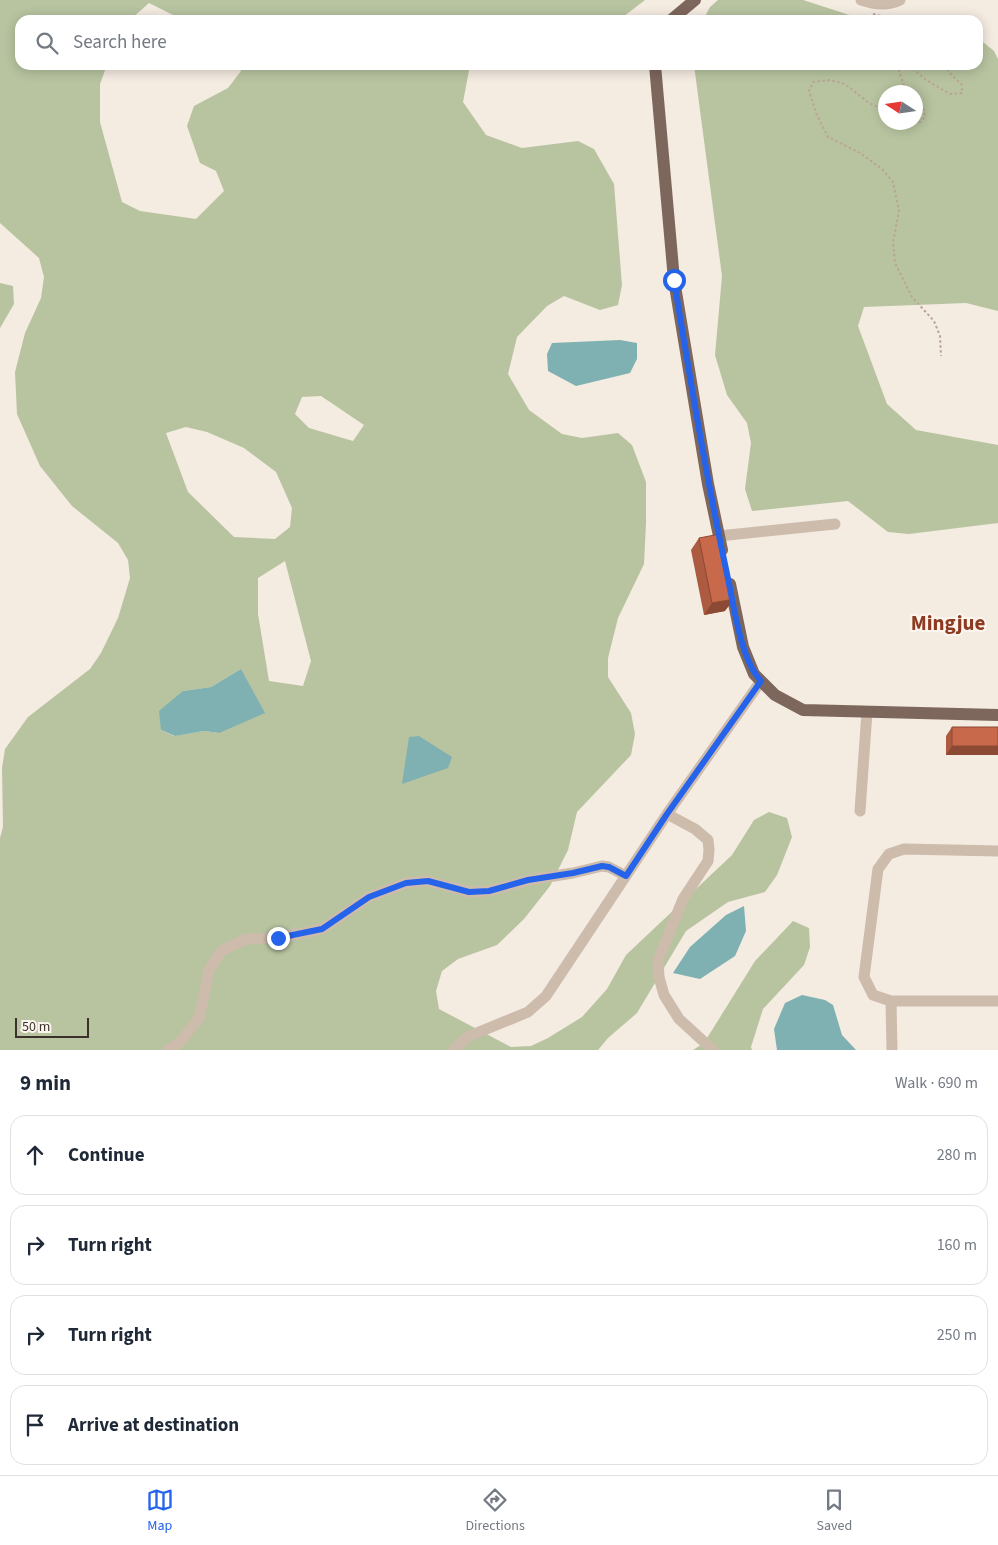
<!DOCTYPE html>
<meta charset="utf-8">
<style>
:root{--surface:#fff;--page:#f6f6f7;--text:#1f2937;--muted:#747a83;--line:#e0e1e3;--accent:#2563eb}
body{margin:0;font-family:"Source Sans 3",sans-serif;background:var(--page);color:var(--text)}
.compass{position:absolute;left:878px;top:85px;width:45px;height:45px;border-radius:50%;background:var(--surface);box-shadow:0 2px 12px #0003;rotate:282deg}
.scale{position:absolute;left:15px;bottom:12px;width:74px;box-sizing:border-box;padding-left:5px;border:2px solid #3b302b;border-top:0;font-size:14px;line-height:18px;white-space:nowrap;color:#3b302b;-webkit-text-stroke:4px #fbf5ee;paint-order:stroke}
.stop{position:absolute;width:15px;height:15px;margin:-11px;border:4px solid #2563eb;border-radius:50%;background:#fff}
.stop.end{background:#2563eb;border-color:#fff;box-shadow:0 1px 5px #0008}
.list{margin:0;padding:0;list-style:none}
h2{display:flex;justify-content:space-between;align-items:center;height:65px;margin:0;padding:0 20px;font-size:21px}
h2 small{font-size:16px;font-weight:400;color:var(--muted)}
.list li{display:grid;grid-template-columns:32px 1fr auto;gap:15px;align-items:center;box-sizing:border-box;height:80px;margin:0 10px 10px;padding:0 10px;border:1px solid var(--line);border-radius:15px}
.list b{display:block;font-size:19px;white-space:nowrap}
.list em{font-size:16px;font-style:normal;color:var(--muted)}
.icon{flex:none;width:28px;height:28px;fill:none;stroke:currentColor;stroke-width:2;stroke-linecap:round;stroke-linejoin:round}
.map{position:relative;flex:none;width:998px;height:1050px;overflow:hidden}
.search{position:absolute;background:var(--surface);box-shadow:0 2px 12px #0003;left:15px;right:15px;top:15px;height:55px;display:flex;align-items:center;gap:12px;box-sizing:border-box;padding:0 18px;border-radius:15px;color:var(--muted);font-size:19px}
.sheet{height:425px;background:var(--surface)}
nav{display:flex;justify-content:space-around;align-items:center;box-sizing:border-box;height:70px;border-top:1px solid var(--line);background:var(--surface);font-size:14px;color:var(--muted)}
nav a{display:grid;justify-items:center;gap:2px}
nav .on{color:var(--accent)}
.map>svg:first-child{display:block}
.green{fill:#b8c4a0;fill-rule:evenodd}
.water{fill:#7fb0b2}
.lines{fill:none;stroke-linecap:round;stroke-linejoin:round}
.path{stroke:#b9a596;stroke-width:2;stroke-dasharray:2.5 2.5;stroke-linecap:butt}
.minor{stroke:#cdbbac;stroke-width:11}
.major{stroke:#7d675c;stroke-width:12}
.wall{fill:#ac5a40}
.shaded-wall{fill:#8c4a34}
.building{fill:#c8694b;stroke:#8c4a34}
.route{stroke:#2563eb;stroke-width:6}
.labels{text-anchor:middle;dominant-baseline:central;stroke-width:4.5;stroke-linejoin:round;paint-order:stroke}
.district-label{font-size:21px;font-weight:bold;fill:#8c3b22;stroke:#fbf5ee}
</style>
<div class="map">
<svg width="998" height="1050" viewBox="0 0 998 1050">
<rect width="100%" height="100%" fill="#f4ebe1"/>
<path class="green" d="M0 0H645L619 20H183L149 3 130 20H20V65H107L100 84V122L122 202 140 211 196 219 224 191 216 171 200 163 187 126 194 106 228 88 241 71 239 65H470L463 102 486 135 522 148 578 141 594 149 614 184 622 285 618 305 600 310 564 296 547 306 517 337 508 374 529 410 562 434 582 438 618 433 632 445 646 482V523L644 564 618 618 608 658V677L631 713 635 734 631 755 577 812 568 850 550 886 524 919 497 945 458 959 442 971 436 991 439 1009 511 1047 531 1046 548 1038 582 1017 607 989 626 955 732 855 754 820 769 812 787 818 792 837 777 875 765 892 728 902 686 931 637 1013 608 1038 598 1050H0V838L3 827 2 768 5 749 28 717 90 669 101 653 118 618 130 578 128 560 118 543 72 506 40 466 17 414 15 372 25 333 41 298 44 277 39 258 0 223ZM321 396 364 425 353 441 309 428 295 414 302 397ZM186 427 207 432 244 448 276 472 292 508 290 527 275 539 234 537 188 492 166 433ZM285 561 311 661 303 686 269 681 258 614V578ZM241 669 219 733 204 731 174 736 161 730 183 691 211 687Z
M718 0H803L865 20H703L710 7Z
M978 38 994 51 998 59V311L966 303 864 307 858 326 887 404 916 430 998 445V523L909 534 888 532 848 501 752 511 745 489 751 443 747 423 727 395 715 355 722 276 694 65H978ZM886 92H916V122H886Z
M0 283 13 286 14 304 0 328Z
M793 921 809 928 810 947 804 965 763 1009 751 1047 752 1050H693L704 1043 755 961Z"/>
<path class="water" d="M620 340 637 343V359L630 373 576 386 548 371 547 354 552 343Z
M241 669 265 713 219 733 204 731 175 736 161 730 159 711 183 691 211 687Z
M419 736 452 757 448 768 402 784 409 737Z
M744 906 746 931 735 956 700 979 673 973 690 947 726 915Z
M802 995 825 1000 833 1005 842 1035 856 1050H777L774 1029 785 1003Z"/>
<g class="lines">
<path class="path" d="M873 14 898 20
M902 65 899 71 905 88 908 92
M909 65 926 80 950 94 962 93V85L948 71 946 65
M916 101 924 110 925 117 920 122 916 121
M886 111 869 103 845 84 829 80 813 82 809 91 816 113 828 137 860 153 882 169 893 182 899 211 893 242 895 263 912 297 934 321 940 336 941 356"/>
<path class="minor" d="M861 0C873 4 888 6 900 0
M719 536 835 524
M860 811 867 712
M667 814 695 829 708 840 709 850 708 861 683 899 658 960 659 977 664 995 679 1019 713 1050
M998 851 904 849 889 854 878 869 864 977 873 995 891 1001H998
M891 1001 892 1050
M168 1050 180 1042 199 1018 209 970 221 951 246 939 278 938 322 929 369 897 406 883 428 881 469 892 489 891 529 880 573 873 602 866 609 867 626 876
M454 1050 467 1037 528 1012 546 996 667 814 761 681"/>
<path class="major" d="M671 20 695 0
M655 65 674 280 708 484 722 550
M730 584 743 647 754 674 775 695 803 710 998 715"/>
</g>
<path class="wall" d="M699 538 725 611 704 615 691 550Z
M952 727H998V755H946V736Z"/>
<path class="shaded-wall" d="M734 599 725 611 704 615 712 603Z
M952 746H998V755H946Z"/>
<path class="building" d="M720 534 734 599 712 603 699 538Z
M952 727H998V746H952Z"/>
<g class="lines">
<path class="route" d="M278 938 322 929 369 897 406 883 428 881 469 892 489 891 528 880 573 873 602 866 609 867 626 876 667 814 761 681C740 659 734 605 727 574 706 476 690 378 674 280"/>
</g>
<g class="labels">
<g class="district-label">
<text x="948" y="623">Mingjue</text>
</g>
</g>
</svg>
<svg class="compass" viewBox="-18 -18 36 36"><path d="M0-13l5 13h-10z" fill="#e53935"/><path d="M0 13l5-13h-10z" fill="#747a83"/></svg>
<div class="scale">50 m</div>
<div class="stop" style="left:674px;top:280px"></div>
<div class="stop end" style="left:278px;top:938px"></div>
<div class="search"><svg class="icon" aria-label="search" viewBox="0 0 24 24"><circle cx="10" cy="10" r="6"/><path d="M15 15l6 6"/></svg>Search here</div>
</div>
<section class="sheet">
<h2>9 min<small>Walk · 690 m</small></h2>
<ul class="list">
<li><svg class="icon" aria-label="ahead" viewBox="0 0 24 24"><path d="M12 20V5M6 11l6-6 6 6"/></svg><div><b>Continue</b></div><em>280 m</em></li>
<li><svg class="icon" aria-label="right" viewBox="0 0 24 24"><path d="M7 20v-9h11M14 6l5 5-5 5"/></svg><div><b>Turn right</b></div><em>160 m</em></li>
<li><svg class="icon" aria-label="right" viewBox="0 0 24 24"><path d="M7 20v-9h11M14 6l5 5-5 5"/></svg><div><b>Turn right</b></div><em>250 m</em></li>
<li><svg class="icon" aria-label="arrive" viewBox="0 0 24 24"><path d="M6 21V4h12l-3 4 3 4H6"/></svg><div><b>Arrive at destination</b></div></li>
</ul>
</section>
<nav>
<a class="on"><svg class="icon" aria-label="map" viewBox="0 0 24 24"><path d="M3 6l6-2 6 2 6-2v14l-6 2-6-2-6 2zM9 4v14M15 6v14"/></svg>Map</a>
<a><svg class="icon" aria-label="directions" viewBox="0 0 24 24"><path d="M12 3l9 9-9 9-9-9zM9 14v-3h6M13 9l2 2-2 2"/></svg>Directions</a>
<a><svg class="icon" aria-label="saved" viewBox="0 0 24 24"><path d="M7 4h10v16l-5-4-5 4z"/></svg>Saved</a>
</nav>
